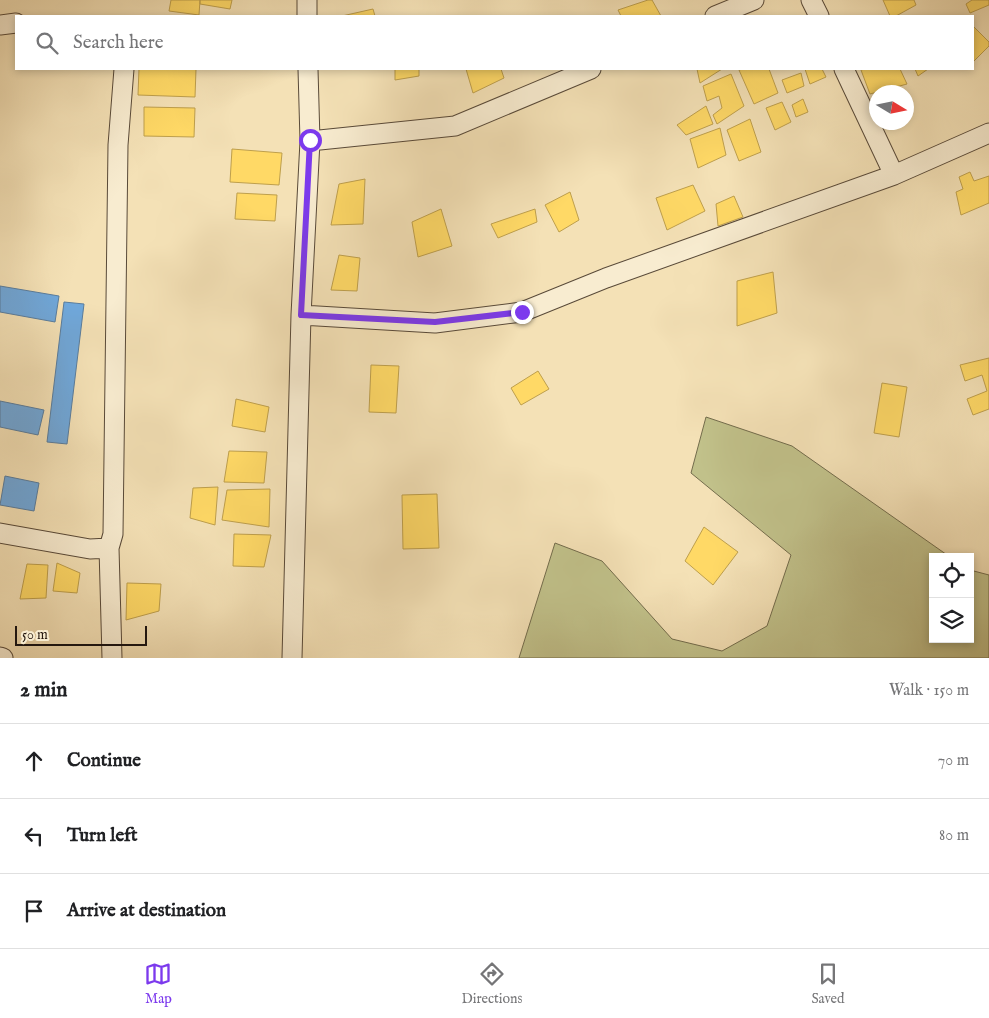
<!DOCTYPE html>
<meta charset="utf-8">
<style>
:root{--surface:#fff;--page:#f2f2f2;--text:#202124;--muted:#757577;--line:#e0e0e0;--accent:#7c3aed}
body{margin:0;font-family:"IM FELL English",serif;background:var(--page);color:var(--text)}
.controls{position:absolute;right:15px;bottom:15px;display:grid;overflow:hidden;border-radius:0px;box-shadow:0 2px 8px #0003}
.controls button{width:45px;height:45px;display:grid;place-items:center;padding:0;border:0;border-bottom:1px solid var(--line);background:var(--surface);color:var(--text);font:25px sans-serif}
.compass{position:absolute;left:869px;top:85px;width:45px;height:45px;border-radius:50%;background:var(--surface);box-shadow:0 2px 8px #0003;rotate:100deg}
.scale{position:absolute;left:15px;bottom:12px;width:132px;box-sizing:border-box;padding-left:5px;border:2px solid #25180f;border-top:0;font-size:14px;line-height:18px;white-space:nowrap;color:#25180f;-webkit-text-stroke:4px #f8ecd0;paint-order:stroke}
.stop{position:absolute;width:15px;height:15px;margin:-11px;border:4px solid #7c3aed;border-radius:50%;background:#fff}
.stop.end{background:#7c3aed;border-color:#fff;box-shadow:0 1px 5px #0008}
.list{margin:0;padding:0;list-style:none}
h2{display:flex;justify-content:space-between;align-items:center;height:65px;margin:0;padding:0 20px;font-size:21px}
h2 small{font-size:16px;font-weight:400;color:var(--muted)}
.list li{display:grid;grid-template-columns:32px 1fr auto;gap:15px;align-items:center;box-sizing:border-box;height:75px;padding:0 20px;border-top:1px solid var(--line)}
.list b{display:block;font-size:19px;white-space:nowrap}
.list em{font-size:16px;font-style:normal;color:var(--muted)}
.icon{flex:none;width:28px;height:28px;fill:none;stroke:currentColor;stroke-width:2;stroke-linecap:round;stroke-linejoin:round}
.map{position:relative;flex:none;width:989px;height:658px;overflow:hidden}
.search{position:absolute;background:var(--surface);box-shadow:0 2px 8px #0003;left:15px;right:15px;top:15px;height:55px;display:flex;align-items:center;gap:12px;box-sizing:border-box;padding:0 18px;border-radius:0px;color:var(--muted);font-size:19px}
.sheet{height:290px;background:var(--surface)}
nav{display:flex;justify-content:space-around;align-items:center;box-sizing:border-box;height:70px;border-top:1px solid var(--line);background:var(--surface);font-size:14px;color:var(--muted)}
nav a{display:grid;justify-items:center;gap:2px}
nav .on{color:var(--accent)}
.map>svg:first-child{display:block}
.green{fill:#c1c18a;stroke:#736c4c}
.homes{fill:#ffd966;stroke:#be9f4c}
.schools{fill:#6fa8dc;stroke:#597d9e}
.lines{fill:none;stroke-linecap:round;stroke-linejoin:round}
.minor-casing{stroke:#594a39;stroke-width:21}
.minor{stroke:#f8ecd0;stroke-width:19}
.route{stroke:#7c3aed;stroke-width:6}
</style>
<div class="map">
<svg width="989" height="658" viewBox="0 0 989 658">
<rect width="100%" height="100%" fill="#f4e1b6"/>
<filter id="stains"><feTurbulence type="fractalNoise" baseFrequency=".004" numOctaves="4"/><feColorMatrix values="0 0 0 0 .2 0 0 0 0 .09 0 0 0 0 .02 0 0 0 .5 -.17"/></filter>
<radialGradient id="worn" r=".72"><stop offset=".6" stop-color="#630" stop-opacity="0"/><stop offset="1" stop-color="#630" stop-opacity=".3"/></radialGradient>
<path class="green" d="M706 417 792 446 950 557H933V639H970V570L989 575V658H519L555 543 602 561 672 639 722 651 767 626 791 555 691 473Z"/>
<path class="homes" d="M171 0H200L199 15 169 11Z
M200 0H232L230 9 200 4Z
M648 0H652L661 16H621L618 10Z
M883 0H914L916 5 896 16H890Z
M972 0H989V5L970 13 966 4Z
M373 9 375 16H342Z
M973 26 989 42V46L973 62Z
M139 69H196L195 97 138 95Z
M395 69H419V76L395 80Z
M466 69H501L504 78 473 93Z
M697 69H722L700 83Z
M743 69H769L778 93 754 104 739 70Z
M805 69H822L826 77 810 84Z
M865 69H900L907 84 870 94 861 70Z
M915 69H928L918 76Z
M801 73 804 86 787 93 782 80Z
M731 74 744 106 717 124 713 115 722 108 719 96 707 101 703 86Z
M803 99 808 112 796 117 792 105Z
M782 102 791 122 775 130 766 108Z
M706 106 713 124 686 135 677 125Z
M144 107 195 108 194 137 144 136Z
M750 119 761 152 739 161 727 130Z
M720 128 726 155 698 168 690 139Z
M232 149 282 153 279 185 230 182Z
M970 172 974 181 989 176V203L961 215 956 192 963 189 959 177Z
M365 179 363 224 331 225 339 184Z
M693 185 705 211 667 230 656 198Z
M570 192 579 220 559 232 545 205Z
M237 193 277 195 275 221 235 219Z
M734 196 743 217 718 226 716 204Z
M441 209 452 246 418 257 412 222Z
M535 209 537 222 498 238 491 224Z
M339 255 360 258 357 291 331 290Z
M773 272 777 313 737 326V281Z
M989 358V409L973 415 967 399 987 391 982 375 965 381 960 365Z
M371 365 399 366 396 413 369 412Z
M538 371 549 389 521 405 511 388Z
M882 383 907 387 899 437 874 433Z
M236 399 269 407 265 432 232 426Z
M229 451 267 452 264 483 224 482Z
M218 487 215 525 190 518 193 488Z
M270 489 269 527 222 520 227 490Z
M437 494 439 548 403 549 402 495Z
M704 527 738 552 713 585 685 561Z
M234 534 271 535 264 567 233 566Z
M57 563 80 573 77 593 53 591Z
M27 564 48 565 46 598 20 599Z
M127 583 161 584 159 611 126 620Z"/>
<path class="schools" d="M0 286 59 296 55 322 0 312Z
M64 302 84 304 67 444 47 442Z
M0 401 44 410 38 435 0 427Z
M5 476 39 483 34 511 0 505Z"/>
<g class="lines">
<g class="minor-casing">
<path id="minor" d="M307 0V16
M811 0 819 16
M715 16 754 0
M0 25 16 23
M844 69 894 175
M310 141 455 126 591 69
M301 315 435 323 522 312 606 278 894 175 989 133
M0 533 90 549 109 548
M0 657 3 658
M112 658 109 548 113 534 118 145 124 69
M292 658 301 315 310 141 308 69"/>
</g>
<use href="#minor" class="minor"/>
</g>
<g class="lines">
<path class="route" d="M310 140 301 315 435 322 522 312"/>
</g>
<rect width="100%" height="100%" filter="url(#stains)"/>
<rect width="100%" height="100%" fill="url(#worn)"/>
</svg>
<div class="controls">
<button><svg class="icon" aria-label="locate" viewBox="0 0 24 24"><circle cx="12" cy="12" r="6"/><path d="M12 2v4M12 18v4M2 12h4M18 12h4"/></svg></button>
<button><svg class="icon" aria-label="layers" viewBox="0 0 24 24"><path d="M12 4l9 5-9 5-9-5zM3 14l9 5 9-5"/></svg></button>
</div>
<svg class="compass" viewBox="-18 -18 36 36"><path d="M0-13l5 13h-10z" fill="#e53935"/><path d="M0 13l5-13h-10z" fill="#757577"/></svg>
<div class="scale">50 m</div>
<div class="stop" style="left:310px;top:140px"></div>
<div class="stop end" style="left:522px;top:312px"></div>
<div class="search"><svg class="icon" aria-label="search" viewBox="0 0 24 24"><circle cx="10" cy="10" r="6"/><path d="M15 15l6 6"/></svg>Search here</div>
</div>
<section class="sheet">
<h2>2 min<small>Walk · 150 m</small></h2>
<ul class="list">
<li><svg class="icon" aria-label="ahead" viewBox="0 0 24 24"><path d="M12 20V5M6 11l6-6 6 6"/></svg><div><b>Continue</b></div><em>70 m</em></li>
<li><svg class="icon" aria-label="left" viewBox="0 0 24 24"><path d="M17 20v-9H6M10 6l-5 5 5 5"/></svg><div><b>Turn left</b></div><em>80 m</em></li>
<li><svg class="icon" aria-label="arrive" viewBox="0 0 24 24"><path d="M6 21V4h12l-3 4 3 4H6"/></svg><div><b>Arrive at destination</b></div></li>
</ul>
</section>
<nav>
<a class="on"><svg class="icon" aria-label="map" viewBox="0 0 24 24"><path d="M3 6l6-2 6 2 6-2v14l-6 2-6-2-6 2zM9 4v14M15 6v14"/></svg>Map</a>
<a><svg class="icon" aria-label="directions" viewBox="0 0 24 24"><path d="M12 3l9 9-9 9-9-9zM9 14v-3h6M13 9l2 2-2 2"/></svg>Directions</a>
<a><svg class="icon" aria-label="saved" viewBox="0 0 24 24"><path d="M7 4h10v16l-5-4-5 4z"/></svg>Saved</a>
</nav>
